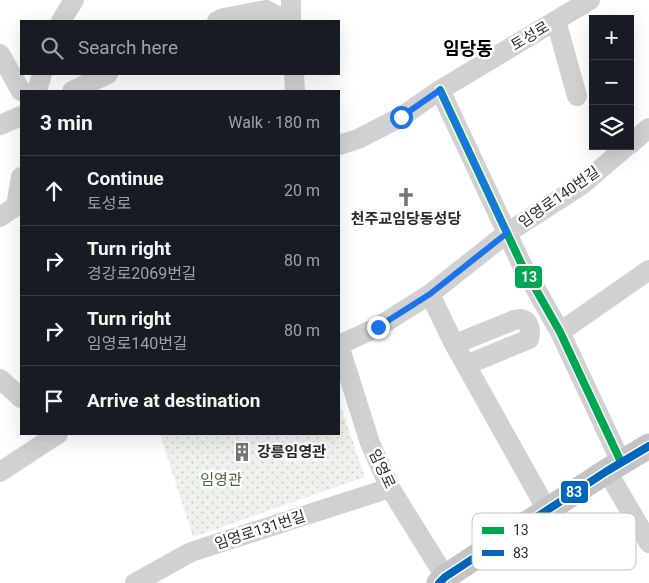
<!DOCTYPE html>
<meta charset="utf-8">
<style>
:root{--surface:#171b24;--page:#20242c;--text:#f1f3f6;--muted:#9ea1a6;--line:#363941}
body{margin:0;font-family:Roboto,"Noto Sans KR",sans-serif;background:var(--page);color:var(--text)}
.controls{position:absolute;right:15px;top:15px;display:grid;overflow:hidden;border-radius:0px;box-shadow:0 5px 20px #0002}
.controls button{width:45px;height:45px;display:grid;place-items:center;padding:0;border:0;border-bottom:1px solid var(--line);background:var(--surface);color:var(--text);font:25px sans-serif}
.stop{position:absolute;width:15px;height:15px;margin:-11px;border:4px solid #1a73e8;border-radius:50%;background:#fff}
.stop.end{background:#1a73e8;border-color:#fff;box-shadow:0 1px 5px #0008}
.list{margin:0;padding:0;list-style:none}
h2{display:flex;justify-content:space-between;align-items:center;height:65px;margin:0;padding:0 20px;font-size:21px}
h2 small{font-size:16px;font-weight:400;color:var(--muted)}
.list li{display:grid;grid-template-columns:32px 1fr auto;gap:15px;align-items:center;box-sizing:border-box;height:70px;padding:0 20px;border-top:1px solid var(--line)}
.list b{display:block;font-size:19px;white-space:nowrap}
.list p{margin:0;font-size:16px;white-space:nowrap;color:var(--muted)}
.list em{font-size:16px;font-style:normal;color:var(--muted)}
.icon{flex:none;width:28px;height:28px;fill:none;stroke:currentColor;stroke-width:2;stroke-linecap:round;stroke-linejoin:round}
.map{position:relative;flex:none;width:649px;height:583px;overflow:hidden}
.search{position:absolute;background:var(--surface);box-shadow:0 5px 20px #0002;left:20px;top:20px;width:320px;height:55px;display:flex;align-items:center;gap:12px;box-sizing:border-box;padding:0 18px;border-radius:0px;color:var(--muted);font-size:19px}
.panel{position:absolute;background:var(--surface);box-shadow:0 5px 20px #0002;left:20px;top:90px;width:320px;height:345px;border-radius:0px}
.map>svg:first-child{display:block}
.park{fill:url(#park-dots)}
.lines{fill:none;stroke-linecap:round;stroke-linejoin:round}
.minor{stroke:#d1d1d1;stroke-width:20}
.major{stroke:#c4c4c4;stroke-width:25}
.bus-1-casing{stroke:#fff;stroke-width:11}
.bus-2-casing{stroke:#fff;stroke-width:11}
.bus-1{stroke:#00a651;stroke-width:8}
.bus-2{stroke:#0065bd;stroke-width:8}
.route{stroke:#1a73e8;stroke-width:6}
.labels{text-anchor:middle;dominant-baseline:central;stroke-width:5;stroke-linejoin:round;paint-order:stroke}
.street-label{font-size:15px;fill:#2c2c2c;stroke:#fff}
.poi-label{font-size:15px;font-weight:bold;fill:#2c2c2c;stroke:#fff}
.park-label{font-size:15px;fill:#4c623e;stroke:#fff}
.quarter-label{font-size:18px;font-weight:bold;fill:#000;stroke:#fff}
.key{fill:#fff;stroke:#c0c0c0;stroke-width:1}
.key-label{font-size:14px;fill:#2c2c2c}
.line-badge{stroke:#fff;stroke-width:2}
.badge-label{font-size:14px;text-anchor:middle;font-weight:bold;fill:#fff}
</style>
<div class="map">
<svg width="649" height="583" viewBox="0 0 649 583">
<defs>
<pattern id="park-dots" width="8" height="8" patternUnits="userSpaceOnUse" patternTransform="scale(1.25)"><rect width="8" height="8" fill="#eef2eb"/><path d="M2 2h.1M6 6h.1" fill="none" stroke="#ccd0ca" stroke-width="1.8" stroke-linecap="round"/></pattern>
</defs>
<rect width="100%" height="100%" fill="#fff"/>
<path class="park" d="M339 402 365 477 193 537 160 434H339Z"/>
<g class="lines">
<path class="minor" d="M61 21 74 0
M217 21 224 18 266 10 286 21
M291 21V0
M556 21 577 96
M0 54 21 91
M294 74 295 91
M440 90 521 263 560 332 621 462
M37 91 42 74
M72 91 108 74
M0 125 21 116
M630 144 649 128
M339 145 358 139 401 117 440 90 590 0
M16 206 21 177
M0 217 21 203
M430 294 452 340 547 510
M560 332 649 270
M455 344 512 321C513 320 519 319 520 319 530 320 531 332 529 339L476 361
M339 345 378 327 430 294 507 233 583 184 627 146
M339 345 370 443 390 488 449 583
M0 379 21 398
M607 471 649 543
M0 472 58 434
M135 583 191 552 390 488"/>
<path class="major" d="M439 583 445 577 607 471 649 446"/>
<g class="bus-1-casing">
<path id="bus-1" d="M440 90 521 263 560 332 621 462"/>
</g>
<g class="bus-2-casing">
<path id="bus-2" d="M439 583 445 577 607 471 649 446"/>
</g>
<use href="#bus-1" class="bus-1"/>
<use href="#bus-2" class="bus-2"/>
</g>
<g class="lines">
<path class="route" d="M378 327 430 294 507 233 440 90 401 117"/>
</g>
<defs>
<g id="church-bare" transform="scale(1.5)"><path d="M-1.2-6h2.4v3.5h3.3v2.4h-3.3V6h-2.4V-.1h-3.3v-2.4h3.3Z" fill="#767676" stroke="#fff" stroke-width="2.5" paint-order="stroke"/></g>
<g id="building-bare" transform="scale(1.5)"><path d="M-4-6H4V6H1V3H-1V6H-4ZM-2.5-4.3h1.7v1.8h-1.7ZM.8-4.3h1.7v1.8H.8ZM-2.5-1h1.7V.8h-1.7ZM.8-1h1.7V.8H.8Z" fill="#767676" stroke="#fff" stroke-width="2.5" paint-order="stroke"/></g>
</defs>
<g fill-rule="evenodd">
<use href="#church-bare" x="406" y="197"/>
<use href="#building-bare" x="242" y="452"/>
</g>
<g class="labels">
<g class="street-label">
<text transform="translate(530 36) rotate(-31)">토성로</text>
<text transform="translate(559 197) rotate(-35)">임영로140번길</text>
<text transform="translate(382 469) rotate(65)">임영로</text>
<text transform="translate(260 530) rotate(-18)">임영로131번길</text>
</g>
<g class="poi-label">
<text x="406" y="219">천주교임당동성당</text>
<text x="257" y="452" text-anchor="start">강릉임영관</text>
</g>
<g class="park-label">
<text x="221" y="480">임영관</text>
</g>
<g class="quarter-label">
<text x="468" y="48">임당동</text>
</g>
</g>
<rect x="472" y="513" width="164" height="57" rx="8" class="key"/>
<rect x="482" y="527" width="22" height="7" fill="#00a651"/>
<rect x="482" y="550" width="22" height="6" fill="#0065bd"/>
<g class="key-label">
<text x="513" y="535">13</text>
<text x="513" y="558">83</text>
</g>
<g class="line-badge">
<rect x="514" y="265" width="29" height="24" rx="5" fill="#00a651"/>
<rect x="560" y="480" width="29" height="24" rx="5" fill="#0065bd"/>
</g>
<g class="badge-label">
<text x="529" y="282">13</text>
<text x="574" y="497">83</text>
</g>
</svg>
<div class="controls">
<button>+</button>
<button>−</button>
<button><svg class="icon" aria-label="layers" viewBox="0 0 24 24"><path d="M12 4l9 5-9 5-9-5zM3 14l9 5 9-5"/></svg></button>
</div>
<div class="stop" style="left:401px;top:117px"></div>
<div class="stop end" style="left:378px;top:327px"></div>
<div class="search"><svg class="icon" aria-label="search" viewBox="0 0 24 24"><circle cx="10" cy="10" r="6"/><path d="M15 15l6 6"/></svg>Search here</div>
<section class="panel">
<h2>3 min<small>Walk · 180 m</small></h2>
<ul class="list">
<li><svg class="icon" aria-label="ahead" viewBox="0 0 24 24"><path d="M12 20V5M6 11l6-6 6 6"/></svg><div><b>Continue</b><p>토성로</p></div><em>20 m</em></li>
<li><svg class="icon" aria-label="right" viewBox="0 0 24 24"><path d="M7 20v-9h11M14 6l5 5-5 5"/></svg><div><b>Turn right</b><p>경강로2069번길</p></div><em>80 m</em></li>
<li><svg class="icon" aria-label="right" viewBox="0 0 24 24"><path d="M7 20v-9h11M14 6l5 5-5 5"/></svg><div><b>Turn right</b><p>임영로140번길</p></div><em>80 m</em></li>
<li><svg class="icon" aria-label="arrive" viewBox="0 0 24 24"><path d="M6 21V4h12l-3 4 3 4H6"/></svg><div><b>Arrive at destination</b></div></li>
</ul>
</section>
</div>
